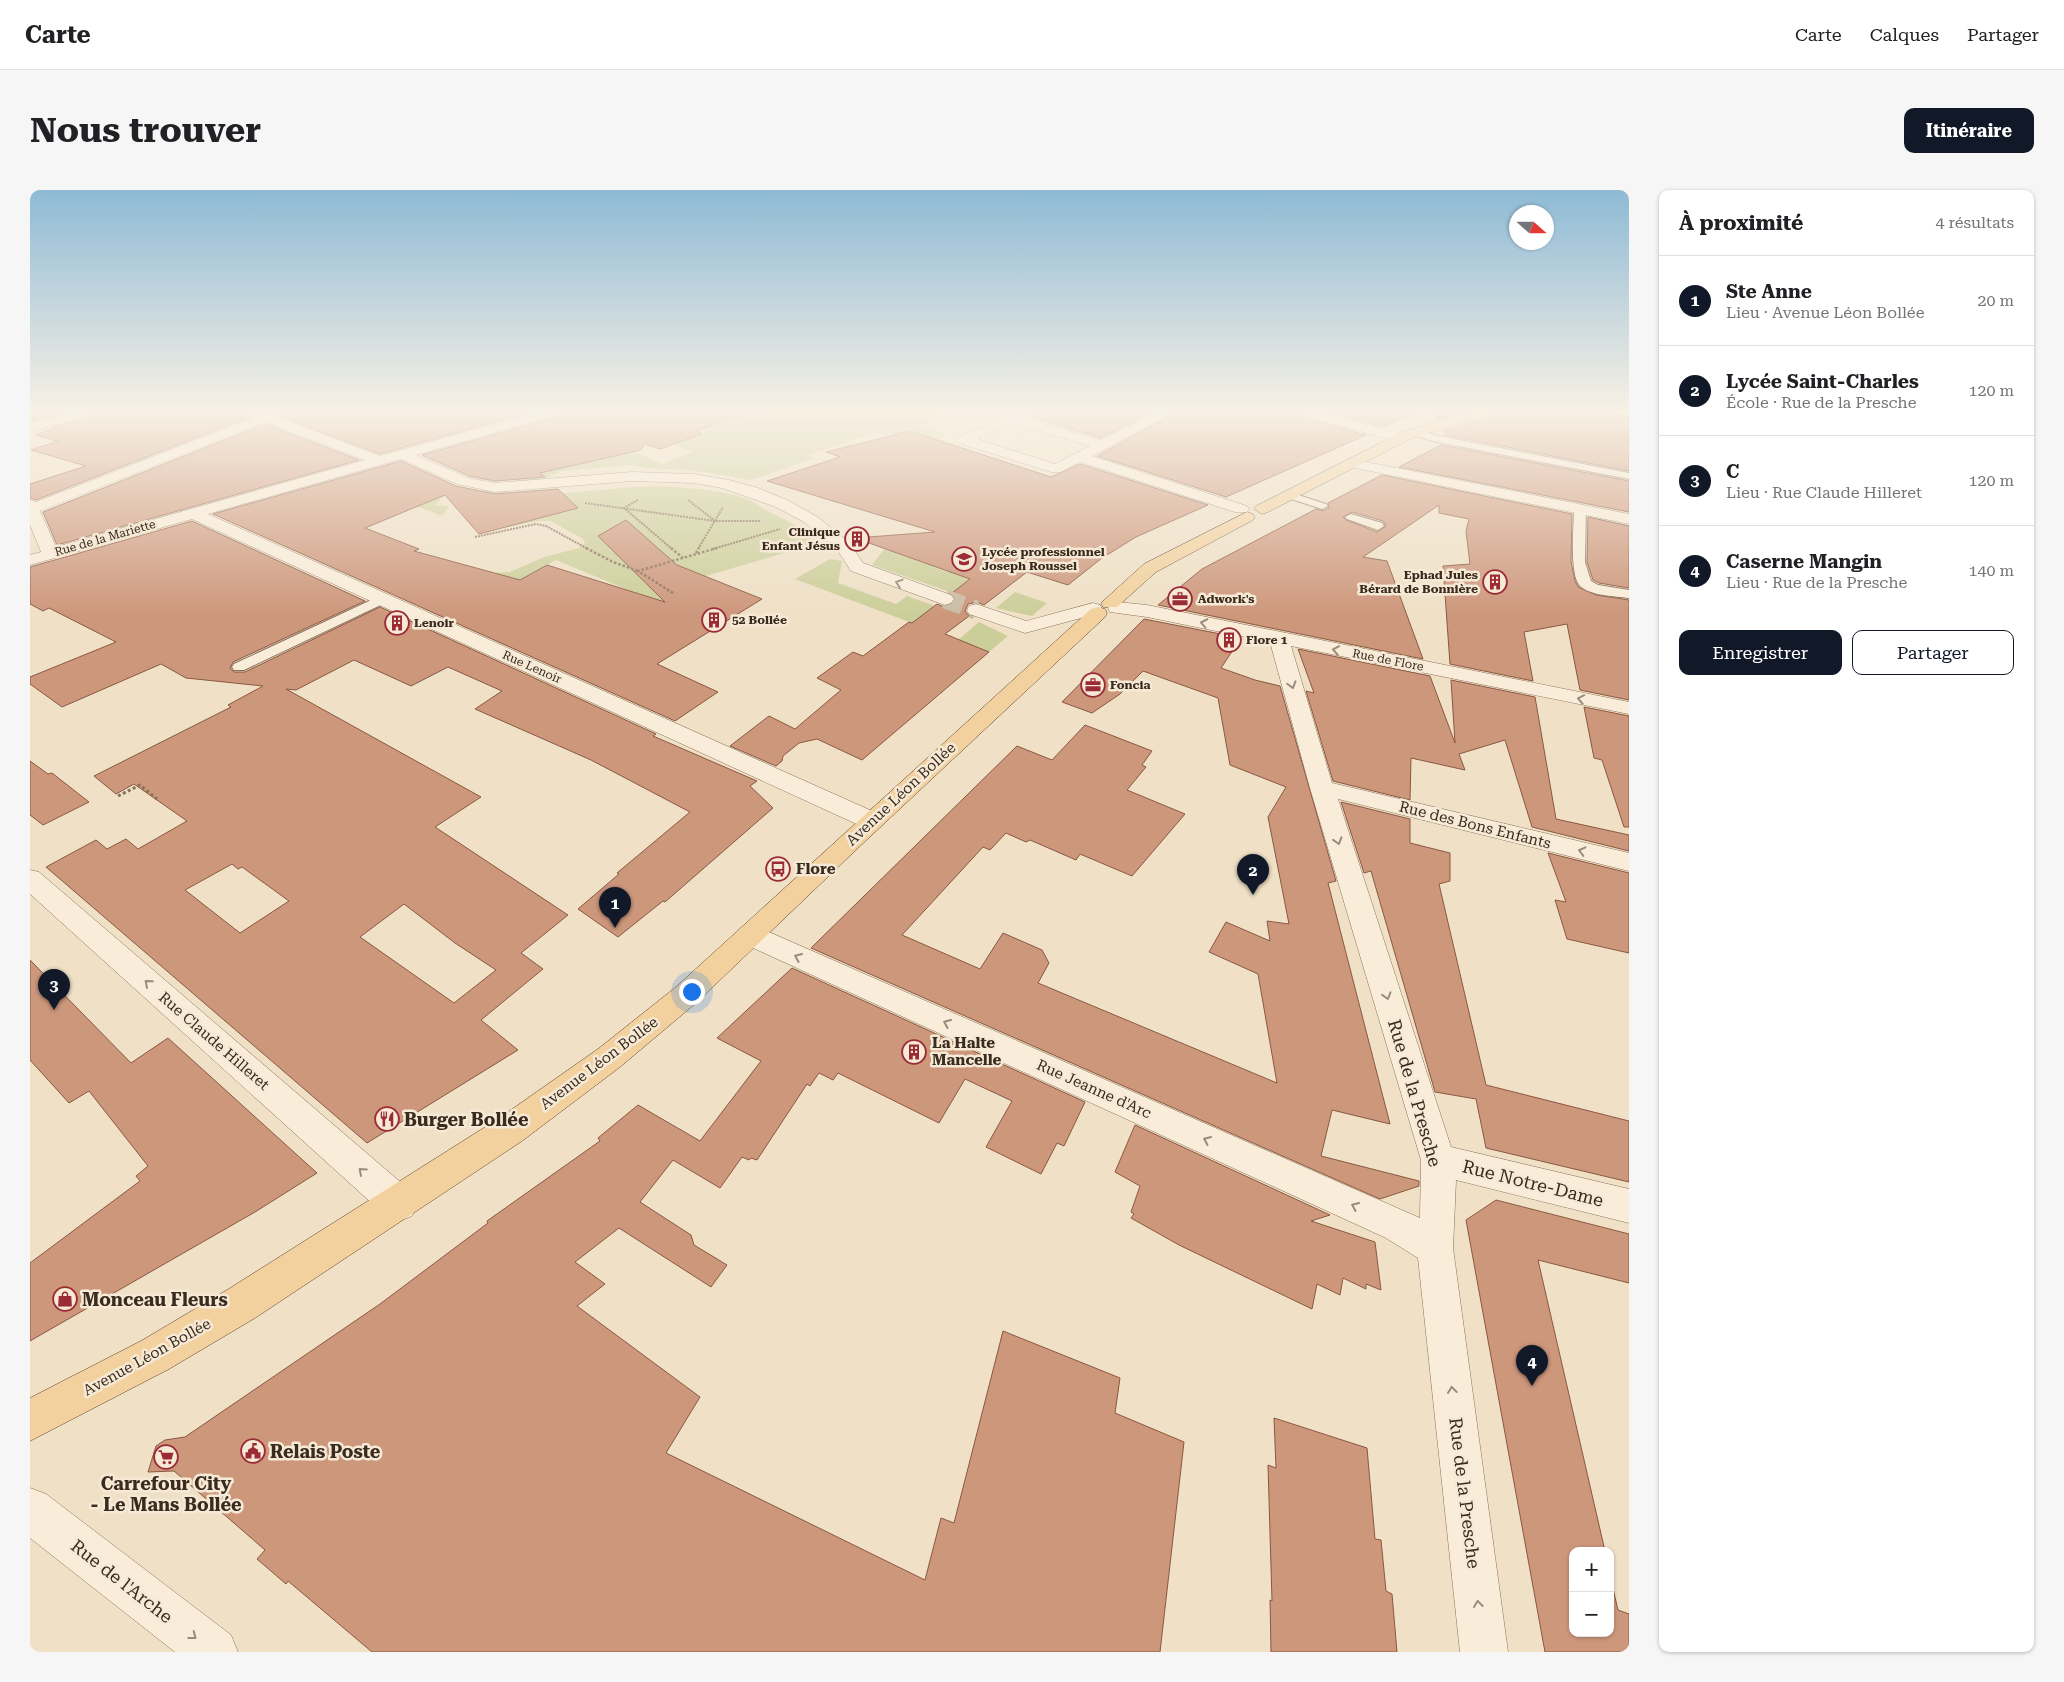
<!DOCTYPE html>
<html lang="fr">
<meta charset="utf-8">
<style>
:root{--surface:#fff;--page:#f6f6f6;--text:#202124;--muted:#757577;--line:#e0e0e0;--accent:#111827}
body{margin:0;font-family:"Roboto Serif",serif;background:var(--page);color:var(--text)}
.controls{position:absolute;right:15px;bottom:15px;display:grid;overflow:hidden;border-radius:10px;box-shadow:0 1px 4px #0004}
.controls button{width:45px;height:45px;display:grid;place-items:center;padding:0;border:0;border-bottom:1px solid var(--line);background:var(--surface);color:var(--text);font:25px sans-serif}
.compass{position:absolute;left:1479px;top:15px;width:45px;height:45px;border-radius:50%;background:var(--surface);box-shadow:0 1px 4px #0004;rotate:111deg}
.you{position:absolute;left:661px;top:801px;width:18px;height:18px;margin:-12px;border:4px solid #fff;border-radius:50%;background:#1a73e8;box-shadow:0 0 0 8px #1a73e833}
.badge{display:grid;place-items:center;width:32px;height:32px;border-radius:50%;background:var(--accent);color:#fff;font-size:16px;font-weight:700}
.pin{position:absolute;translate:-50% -41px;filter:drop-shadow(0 1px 2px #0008)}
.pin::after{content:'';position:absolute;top:26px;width:18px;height:15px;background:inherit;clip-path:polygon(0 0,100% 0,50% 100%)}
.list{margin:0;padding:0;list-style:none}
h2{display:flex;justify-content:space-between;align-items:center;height:65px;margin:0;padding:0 20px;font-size:21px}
h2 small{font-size:16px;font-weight:400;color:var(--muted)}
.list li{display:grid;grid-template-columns:32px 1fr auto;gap:15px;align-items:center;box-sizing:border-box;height:90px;padding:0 20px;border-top:1px solid var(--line)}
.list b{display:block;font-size:19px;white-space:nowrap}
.list p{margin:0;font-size:16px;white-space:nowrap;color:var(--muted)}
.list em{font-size:16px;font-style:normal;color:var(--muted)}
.actions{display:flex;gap:10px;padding:15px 20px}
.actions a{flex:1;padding:11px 0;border:1px solid var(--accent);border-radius:10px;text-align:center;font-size:18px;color:var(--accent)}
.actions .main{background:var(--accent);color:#fff}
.map{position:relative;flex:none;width:1599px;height:1462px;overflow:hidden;border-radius:10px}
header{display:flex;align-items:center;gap:30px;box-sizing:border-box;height:70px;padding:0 25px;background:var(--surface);border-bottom:1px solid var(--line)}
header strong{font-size:24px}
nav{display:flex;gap:28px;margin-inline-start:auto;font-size:18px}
.intro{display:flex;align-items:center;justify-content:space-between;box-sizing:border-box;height:120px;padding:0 30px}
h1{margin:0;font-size:35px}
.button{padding:12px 22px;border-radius:10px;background:var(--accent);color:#fff;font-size:18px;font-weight:700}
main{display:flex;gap:30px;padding:0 30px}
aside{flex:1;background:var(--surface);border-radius:10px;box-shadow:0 1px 4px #0004}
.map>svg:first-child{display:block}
.green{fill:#ccce9a}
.building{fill:#cd977c;stroke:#8a5841;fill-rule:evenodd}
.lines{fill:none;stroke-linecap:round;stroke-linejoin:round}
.street-tunnel{stroke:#cbbca5;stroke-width:19;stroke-dasharray:19 9;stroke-linecap:butt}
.lane-casing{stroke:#8b715b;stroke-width:2}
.street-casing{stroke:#8b715b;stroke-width:1}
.primary-casing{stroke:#593f2f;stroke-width:1}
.path-far2{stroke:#8b715b;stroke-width:2;stroke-dasharray:2 1;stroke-linecap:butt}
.path-far1{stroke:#8b715b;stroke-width:2.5;stroke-dasharray:2.5 2;stroke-linecap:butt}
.path{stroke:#8b715b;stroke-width:3;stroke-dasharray:3 2.5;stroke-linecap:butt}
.lane{fill:#f9edda;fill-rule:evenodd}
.street{fill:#f9edda;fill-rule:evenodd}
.primary{fill:#f2d19e;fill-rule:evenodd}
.oneway{stroke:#9a8c7c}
.labels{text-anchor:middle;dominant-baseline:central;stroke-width:5;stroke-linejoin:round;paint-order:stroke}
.far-poi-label{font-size:12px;font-weight:bold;fill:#3b2b1f;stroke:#f6ead6;text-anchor:start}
.far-street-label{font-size:12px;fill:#3b2b1f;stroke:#f6ead6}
.street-label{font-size:15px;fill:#3b2b1f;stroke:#f6ead6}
.poi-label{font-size:15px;font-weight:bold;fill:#3b2b1f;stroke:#f6ead6;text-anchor:start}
.near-street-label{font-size:18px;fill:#3b2b1f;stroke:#f6ead6}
.near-poi-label{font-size:18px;font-weight:bold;fill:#3b2b1f;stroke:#f6ead6;text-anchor:start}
</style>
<header>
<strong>Carte</strong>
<nav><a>Carte</a><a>Calques</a><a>Partager</a></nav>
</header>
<div class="intro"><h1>Nous trouver</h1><a class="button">Itinéraire</a></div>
<main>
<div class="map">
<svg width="1599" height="1462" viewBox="0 0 1599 1462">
<rect width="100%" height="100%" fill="#efe0c6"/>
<path class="green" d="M723 221H901L920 227 902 234 891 235 914 244 913 248 845 243 777 265 785 268 721 290 661 280 614 278 601 275 533 281 515 288 495 291 452 290 432 282 559 243 633 274 662 262 644 254 665 241Z
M624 296C649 297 716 300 732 318L769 337 791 360 754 363 652 393 639 417 526 370 488 392 463 383 480 382 514 367 549 358 555 353 553 349 521 331H509L452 342C442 339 437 331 434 322 448 300 449 299 475 301L473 305C523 307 574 298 624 296Z
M417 303 405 315 419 316 412 326 377 312Z
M855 358 906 376 904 377 917 382 920 380 941 390 923 403 842 375Z
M800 369 812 371 808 393 866 414 877 406 905 416 882 433 765 389Z
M985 402 1017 413 1002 426 966 418Z
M949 432 978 446 959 462 928 450Z"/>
<path class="building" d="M4 221H41L2 231Z
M68 221H220L217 224 220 227 6 310 0 308V294L56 276 1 260 28 251 5 245 26 238 24 237 65 226Z
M260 221H505L350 264 251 227Z
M533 221H711L712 225 665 241 672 244 630 259 614 254 611 260 510 283 515 287 465 291 439 286 392 265 531 226Z
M1004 221H1125L1071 248 1004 228Z
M1148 221H1264L1268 226 1336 245 1196 307 1067 266Z
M1293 221H1390L1353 237Z
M1404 221H1440L1408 230Z
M1468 221H1564L1599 227V281L1416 245 1414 241 1465 226Z
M235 234 329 270 27 355 13 322Z
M880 241 1021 287 1050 274 1178 315 1106 347 1072 368 1038 395 997 382 954 415 947 412 938 414 935 421 939 426 915 444 959 462 832 570 787 549 769 553 753 566 752 571 746 576 700 556 739 526 765 539 811 500 787 488 823 462 833 466 879 432 882 433 907 414 914 417 922 415 926 409 922 403 940 389 825 348 905 342 737 291 810 267 796 262Z
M1411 255 1599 291V322L1369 277Z
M371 271 426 296 465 304 528 299 548 318 449 344 415 305 335 338 389 359 384 361 490 390 517 375 635 412 568 346 596 330 647 375 732 409 627 474 688 502 645 531 183 324Z
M1352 285 1542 324 1541 371 1545 391 1548 397 1566 405 1599 410V510L1550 500 1537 434 1494 442 1503 491 1420 474 1413 376 1440 374 1436 341 1439 329 1409 323V315L1333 367 1357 371 1393 469 1128 415 1172 379 1286 319 1293 321 1299 318 1298 313ZM1322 322 1353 331 1356 336 1347 342 1316 330 1313 327Z
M1558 327 1599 336V398L1569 393 1563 390 1557 372Z
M162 331 335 411 203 472 200 478 204 482H215L350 417 626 544 623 546 727 591 720 596 743 618 635 712 633 711 588 747 548 719 589 684 587 683 660 622 561 570 445 519 472 501 418 477 381 496 324 470 266 500 256 499 451 607 405 637 538 725 491 763 513 779 451 830 488 860 337 953 16 677 66 650 77 659 96 649 108 659 157 631 104 594 86 604 64 586 201 517 198 515 233 496 156 488 131 474 32 517 0 494V487L86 452 19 418 13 421 0 414V377ZM202 674 208 679 212 677 259 711 210 743 155 700ZM374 714 425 753 466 780 424 813 330 747Z
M1114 429 1211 448 1191 478 1225 490 1250 496 1306 691 1298 693 1360 934 1302 920 1291 966 1389 991V996L1350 1009 781 758 987 556 1022 570 1055 535 1122 561 1112 575 1116 577 1097 600 1155 624 1102 686 1050 664 1046 670 1000 650 996 652 976 643 960 660 953 657 872 745 950 779 973 743 1012 760 1019 773 1008 793 1247 893 1228 784 1179 762 1196 732 1240 751 1237 731 1259 734 1238 627 1256 597 1200 575 1188 508 1113 481 1090 504 1062 523 1032 512Z
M1268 459 1400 486 1425 553 1421 490 1505 507 1526 629 1599 645V661L1502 637 1475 550 1429 564 1435 580 1381 568 1380 610 1303 591 1276 501 1284 503Z
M1554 517 1599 526V637H1594L1572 570 1564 568Z
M0 571 18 584 22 583 59 612 13 635 0 625Z
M1311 612 1380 629V653L1420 663V691L1409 694 1456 895 1599 931V992L1456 958 1446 909 1405 902 1341 681 1334 683Z
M1518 663 1599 683V763L1537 749 1525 710 1536 712Z
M0 770 101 873 138 848 287 983 225 1022 0 1151V1073L110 991 106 986 118 976 59 901 39 913 0 870Z
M762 778 1055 912 1034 956 1027 953 1011 984 956 957 982 911 935 889 909 933 808 883 803 890 789 883 780 896 777 894 727 970 721 968 719 970 712 967 690 998 643 970 610 1012 661 1045 664 1055 697 1075 681 1097 589 1038 545 1072 575 1094 547 1116 670 1207 636 1263 895 1390 911 1328 924 1333 973 1141 1090 1188 1085 1223 1154 1252 1130 1462H342L258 1391 256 1394 227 1369 235 1360 144 1281 118 1282 126 1256 135 1250 155 1247 350 1114 458 1033 457 1031 570 951 568 948 608 915 670 951 731 871 687 848Z
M1105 935 1300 1025 1281 1031 1345 1052 1351 1100 1336 1094V1099L1313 1088 1310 1105 1287 1094 1282 1119 1149 1055 1101 1028 1104 1024 1101 1022 1110 996 1085 982Z
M1466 1010 1599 1044V1093L1508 1070 1575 1361H1543V1443H1580V1386L1588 1420 1599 1424V1462H1515L1436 1030Z
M1244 1228 1337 1258 1345 1349 1351 1350 1356 1401 1362 1404 1367 1462H1241L1240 1410 1242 1411 1238 1275 1246 1278Z"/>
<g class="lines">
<path class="street-tunnel" d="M915 409 946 420"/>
<g class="lane-casing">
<path id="lane" d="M1385 239 1404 245 1599 283V289L1402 251 1381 244V240Z
M1259 302 1296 314 1298 316 1292 319 1255 307 1253 305Z
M1550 316 1556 319 1555 372 1561 391 1568 395 1599 400V408C1585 406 1561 406 1550 396 1539 385 1544 335 1544 319Z
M1321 324 1352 333 1354 336 1348 340 1317 329 1315 327Z
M352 405 359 409 357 412 214 480H204L202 477 204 474Z"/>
</g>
<g class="street-casing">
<path id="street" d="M47 221H66L64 224 0 242V234Z
M223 221 235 223 258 221 247 227 350 266 511 221H531L530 224 386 265 438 288 465 293 602 282 664 284 699 290 728 298 757 310 786 326 818 351 833 373 921 405 924 409 921 413 915 415 821 381 806 358 774 332 746 317 692 298 664 293 602 291 465 302 427 294 371 269 178 324 851 625 854 631 851 637 842 639 833 637 162 329 0 375V365L11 362 0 335V310L6 312 223 228 219 224ZM235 232 335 270 26 357 10 321Z
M1129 221H1146L1062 266 1217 316 1219 319 1217 322H1205L1050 272 1031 282H1021L929 253 927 250 929 247 982 225 1071 250ZM983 233 1060 256 1025 274 947 249Z
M1266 221H1287L1374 245 1376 248 1369 252 1268 224Z
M1321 269 1599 324V334L1316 276 1314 273 1316 270Z
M1087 412 1117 415 1599 512V524L1261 456 1302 593 1599 663V681L1308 609 1421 957 1599 999V1033L1426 990 1423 1058 1478 1462H1430L1388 1068 1356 1048 710 752 706 745 710 738 720 734 730 738 1390 1028 1391 970 1280 598 1240 452 1117 427 1080 422 1078 418 1080 414Z
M1063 413 1070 415 1072 419 1070 423 995 443 939 424 937 420 939 416 946 414 996 431Z
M0 680 9 682 382 1002 387 1014 382 1026 369 1031 356 1026 0 704Z
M0 1298 16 1304 201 1445 208 1462H145L0 1348Z"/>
</g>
<g class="primary-casing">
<path id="primary" d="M1446 221H1466L1464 224 1382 248 1238 322 1232 324 1224 319 1226 316 1372 242Z
M1217 322 1223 324 1225 327 1223 330 1126 382 1087 417H1073L1071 413 1114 374Z
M1068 417 1075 419 1077 423 1075 427 829 657 666 813 590 877 492 951 225 1128 139 1179 0 1251V1208L111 1151 197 1100 468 929 568 859 646 797 1061 419Z"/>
</g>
<path class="path-far2" d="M608 310 594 318 642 359
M658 310 684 330
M555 313 685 331H730
M445 347 506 334 516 336 558 359
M668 359 693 317
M683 359 750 339"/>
<path class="path-far1" d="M556 358 583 372 608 381
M641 358 653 368
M666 363 669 358
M643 403 608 381 687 358"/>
<path class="path" d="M88 606 110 595 127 609"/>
<use href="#lane" class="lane"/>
<use href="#street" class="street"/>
<use href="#primary" class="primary"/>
</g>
<defs><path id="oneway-chevron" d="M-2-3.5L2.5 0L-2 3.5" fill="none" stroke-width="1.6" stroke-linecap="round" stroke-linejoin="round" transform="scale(1.25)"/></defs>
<g class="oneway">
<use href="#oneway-chevron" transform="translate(869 393) rotate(-161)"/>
<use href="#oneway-chevron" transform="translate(1174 433) rotate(-168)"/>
<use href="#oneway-chevron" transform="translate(1306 460) rotate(-169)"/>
<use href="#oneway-chevron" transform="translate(1262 495) rotate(74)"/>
<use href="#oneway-chevron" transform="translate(1551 509) rotate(-169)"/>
<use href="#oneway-chevron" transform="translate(1308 651) rotate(73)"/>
<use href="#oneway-chevron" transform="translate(1552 661) rotate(-166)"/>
<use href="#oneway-chevron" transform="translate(768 767) rotate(-156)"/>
<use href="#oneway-chevron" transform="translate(118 793) rotate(-139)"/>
<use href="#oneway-chevron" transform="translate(1357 806) rotate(73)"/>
<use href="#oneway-chevron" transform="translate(917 833) rotate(-156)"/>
<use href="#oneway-chevron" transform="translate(1177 950) rotate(-156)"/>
<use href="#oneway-chevron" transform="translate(332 981) rotate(-138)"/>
<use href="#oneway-chevron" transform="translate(1325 1016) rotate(-156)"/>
<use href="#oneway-chevron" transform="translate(1422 1200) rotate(-97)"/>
<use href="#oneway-chevron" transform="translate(1448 1414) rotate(-97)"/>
<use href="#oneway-chevron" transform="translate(163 1446) rotate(38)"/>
</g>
<linearGradient id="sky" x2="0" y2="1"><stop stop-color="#8ebad5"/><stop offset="0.52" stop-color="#f8f1e5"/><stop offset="1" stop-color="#f8f1e5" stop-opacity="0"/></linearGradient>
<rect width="1599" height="425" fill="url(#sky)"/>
<defs>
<g id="building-ring" transform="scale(1.25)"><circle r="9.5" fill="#f6ead6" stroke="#9b2b34" stroke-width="1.5"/><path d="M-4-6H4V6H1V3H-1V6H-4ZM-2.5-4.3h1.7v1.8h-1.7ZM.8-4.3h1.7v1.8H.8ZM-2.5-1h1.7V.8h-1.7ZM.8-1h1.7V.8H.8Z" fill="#9b2b34"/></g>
<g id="school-ring" transform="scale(1.25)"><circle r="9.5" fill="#f6ead6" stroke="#9b2b34" stroke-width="1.5"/><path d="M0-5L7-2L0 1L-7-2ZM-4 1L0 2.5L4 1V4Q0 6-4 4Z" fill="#9b2b34"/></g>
<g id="office-ring" transform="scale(1.25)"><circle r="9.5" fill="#f6ead6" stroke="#9b2b34" stroke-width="1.5"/><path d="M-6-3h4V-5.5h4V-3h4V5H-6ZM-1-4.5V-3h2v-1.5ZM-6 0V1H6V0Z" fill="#9b2b34"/></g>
<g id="bus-ring" transform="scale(1.25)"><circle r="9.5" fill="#f6ead6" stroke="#9b2b34" stroke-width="1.5"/><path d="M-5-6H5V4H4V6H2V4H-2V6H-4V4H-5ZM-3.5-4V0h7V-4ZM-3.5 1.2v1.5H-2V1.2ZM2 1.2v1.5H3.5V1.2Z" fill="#9b2b34"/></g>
<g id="restaurant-ring" transform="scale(1.25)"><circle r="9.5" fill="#f6ead6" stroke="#9b2b34" stroke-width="1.5"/><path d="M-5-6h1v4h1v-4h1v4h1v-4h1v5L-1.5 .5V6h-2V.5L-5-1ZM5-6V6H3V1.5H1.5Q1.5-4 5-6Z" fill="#9b2b34"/></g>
<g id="shop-ring" transform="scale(1.25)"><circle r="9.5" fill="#f6ead6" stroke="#9b2b34" stroke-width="1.5"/><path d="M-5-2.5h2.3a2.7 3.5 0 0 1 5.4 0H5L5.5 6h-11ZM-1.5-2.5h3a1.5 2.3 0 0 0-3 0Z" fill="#9b2b34"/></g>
<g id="civic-ring" transform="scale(1.25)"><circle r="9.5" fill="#f6ead6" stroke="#9b2b34" stroke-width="1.5"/><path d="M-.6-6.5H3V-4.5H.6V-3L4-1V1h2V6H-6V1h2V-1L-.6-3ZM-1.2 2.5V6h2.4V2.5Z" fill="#9b2b34"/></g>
<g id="supermarket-ring" transform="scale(1.25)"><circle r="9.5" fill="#f6ead6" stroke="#9b2b34" stroke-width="1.5"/><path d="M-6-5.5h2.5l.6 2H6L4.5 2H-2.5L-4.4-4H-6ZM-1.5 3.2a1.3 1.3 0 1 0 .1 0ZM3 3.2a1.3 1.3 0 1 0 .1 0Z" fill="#9b2b34"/></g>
</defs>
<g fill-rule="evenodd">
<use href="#building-ring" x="827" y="349"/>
<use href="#school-ring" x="934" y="369"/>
<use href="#building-ring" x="1465" y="392"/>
<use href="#office-ring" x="1150" y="409"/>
<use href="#building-ring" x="684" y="430"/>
<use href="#building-ring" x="367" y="433"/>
<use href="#building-ring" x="1199" y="450"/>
<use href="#office-ring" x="1063" y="495"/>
<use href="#bus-ring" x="748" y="679"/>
<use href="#building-ring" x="884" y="862"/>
<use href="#restaurant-ring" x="357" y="929"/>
<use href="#shop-ring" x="35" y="1109"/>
<use href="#civic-ring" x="223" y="1261"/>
<use href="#supermarket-ring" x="136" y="1267"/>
</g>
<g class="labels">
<g class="far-poi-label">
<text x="810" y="342" text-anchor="end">Clinique<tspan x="810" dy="14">Enfant Jésus</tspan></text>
<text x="952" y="362">Lycée professionnel<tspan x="952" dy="14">Joseph Roussel</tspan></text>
<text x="1448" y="385" text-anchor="end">Ephad Jules<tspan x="1448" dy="14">Bérard de Bonnière</tspan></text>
<text x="1168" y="409">Adwork's</text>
<text x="702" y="430">52 Bollée</text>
<text x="384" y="433">Lenoir</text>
<text x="1216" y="450">Flore 1</text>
<text x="1080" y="495">Foncia</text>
</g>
<g class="far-street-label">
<text transform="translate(75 348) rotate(-16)">Rue de la Mariette</text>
<text transform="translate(1358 470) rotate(11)">Rue de Flore</text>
<text transform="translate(502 477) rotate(24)">Rue Lenoir</text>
</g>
<g class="street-label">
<text transform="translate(871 604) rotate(-43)">Avenue Léon Bollée</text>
<text transform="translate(1445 635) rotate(14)">Rue des Bons Enfants</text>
<text transform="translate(184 851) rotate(41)">Rue Claude Hilleret</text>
<text transform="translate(569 873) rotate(-37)">Avenue Léon Bollée</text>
<text transform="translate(1064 899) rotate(24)">Rue Jeanne d'Arc</text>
<text transform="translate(117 1167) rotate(-29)">Avenue Léon Bollée</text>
</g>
<g class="poi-label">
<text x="766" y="679">Flore</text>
<text x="902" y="853">La Halte<tspan x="902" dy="17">Mancelle</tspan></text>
</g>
<g class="near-street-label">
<text transform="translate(1385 903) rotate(74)">Rue de la Presche</text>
<text transform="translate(1503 993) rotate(14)">Rue Notre-Dame</text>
<text transform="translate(1435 1303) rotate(83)">Rue de la Presche</text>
<text transform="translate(92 1391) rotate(38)">Rue de l'Arche</text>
</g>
<g class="near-poi-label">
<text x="374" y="929">Burger Bollée</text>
<text x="52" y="1109">Monceau Fleurs</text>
<text x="240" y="1261">Relais Poste</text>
<text x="136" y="1293" text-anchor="middle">Carrefour City<tspan x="136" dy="21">- Le Mans Bollée</tspan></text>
</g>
</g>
</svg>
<div class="controls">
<button>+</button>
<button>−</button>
</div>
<svg class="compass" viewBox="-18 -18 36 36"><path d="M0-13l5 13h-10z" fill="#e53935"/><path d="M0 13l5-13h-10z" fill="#757577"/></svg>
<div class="you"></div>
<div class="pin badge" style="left:585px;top:738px">1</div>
<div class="pin badge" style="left:1223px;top:705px">2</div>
<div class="pin badge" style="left:24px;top:820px">3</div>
<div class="pin badge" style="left:1502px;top:1196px">4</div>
</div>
<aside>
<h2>À proximité<small>4 résultats</small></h2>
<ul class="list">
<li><span class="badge">1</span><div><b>Ste Anne</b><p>Lieu · Avenue Léon Bollée</p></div><em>20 m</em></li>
<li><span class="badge">2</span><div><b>Lycée Saint-Charles</b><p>École · Rue de la Presche</p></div><em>120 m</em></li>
<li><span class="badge">3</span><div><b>C</b><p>Lieu · Rue Claude Hilleret</p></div><em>120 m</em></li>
<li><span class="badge">4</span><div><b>Caserne Mangin</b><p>Lieu · Rue de la Presche</p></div><em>140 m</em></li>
</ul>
<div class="actions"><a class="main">Enregistrer</a><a>Partager</a></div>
</aside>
</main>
